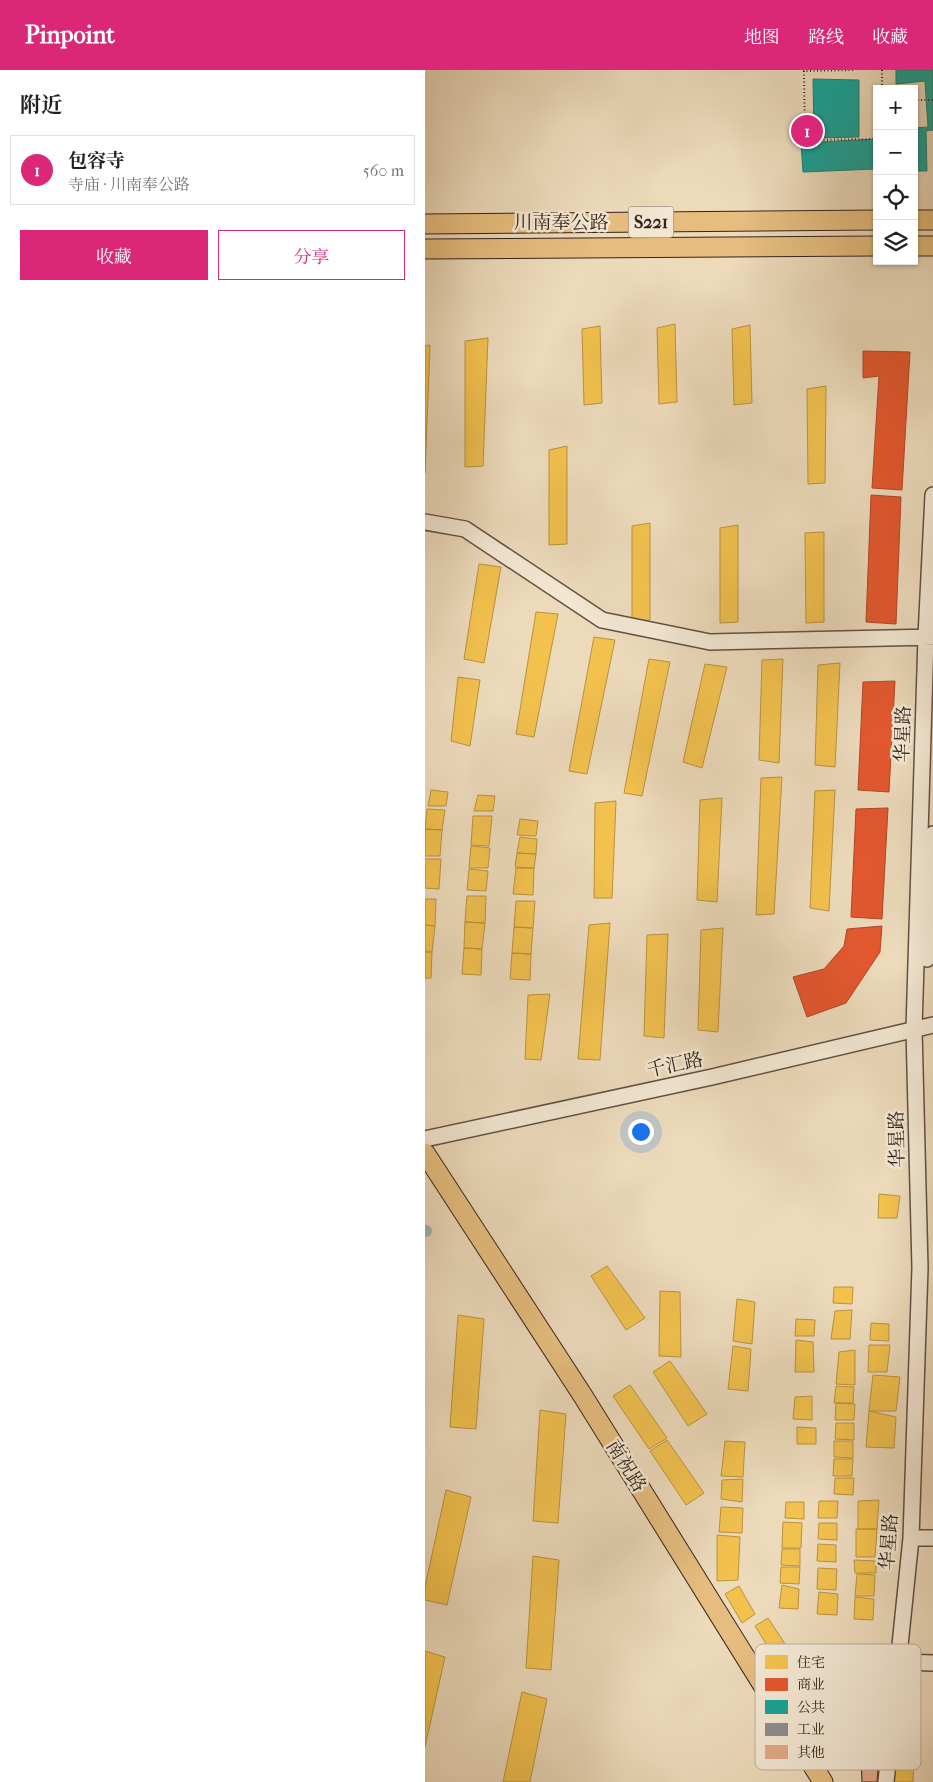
<!DOCTYPE html>
<html lang="zh">
<meta charset="utf-8">
<style>
:root{--surface:#fff;--page:#f2f2f2;--text:#202124;--muted:#757577;--line:#e0e0e0;--accent:#db2777}
body{margin:0;font-family:"IM FELL French Canon","Noto Serif SC",serif;background:var(--page);color:var(--text)}
.controls{position:absolute;right:15px;top:15px;display:grid;overflow:hidden;border-radius:0px;box-shadow:0 1px 4px #0004}
.controls button{width:45px;height:45px;display:grid;place-items:center;padding:0;border:0;border-bottom:1px solid var(--line);background:var(--surface);color:var(--text);font:25px sans-serif}
.you{position:absolute;left:215px;top:1061px;width:18px;height:18px;margin:-12px;border:4px solid #fff;border-radius:50%;background:#1a73e8;box-shadow:0 0 0 8px #1a73e833}
.badge{display:grid;place-items:center;width:32px;height:32px;border-radius:50%;background:var(--accent);color:#fff;font-size:16px;font-weight:700}
.pin{position:absolute;translate:-50% -50%;border:2px solid #fff;box-shadow:0 1px 5px #0006}
.list{margin:0;padding:0;list-style:none}
h2{display:flex;justify-content:space-between;align-items:center;height:65px;margin:0;padding:0 20px;font-size:21px}
h2 small{font-size:16px;font-weight:400;color:var(--muted)}
.list li{display:grid;grid-template-columns:32px 1fr auto;gap:15px;align-items:center;box-sizing:border-box;height:70px;margin:0 10px 10px;padding:0 10px;border:1px solid var(--line);border-radius:0px}
.list b{display:block;font-size:19px;white-space:nowrap}
.list p{margin:0;font-size:16px;white-space:nowrap;color:var(--muted)}
.list em{font-size:16px;font-style:normal;color:var(--muted)}
.actions{display:flex;gap:10px;padding:15px 20px}
.actions a{flex:1;padding:11px 0;border:1px solid var(--accent);border-radius:0px;text-align:center;font-size:18px;color:var(--accent)}
.actions .main{background:var(--accent);color:#fff}
.icon{flex:none;width:28px;height:28px;fill:none;stroke:currentColor;stroke-width:2;stroke-linecap:round;stroke-linejoin:round}
.map{position:relative;flex:none;width:508px;height:1712px;overflow:hidden}
header{display:flex;align-items:center;gap:30px;box-sizing:border-box;height:70px;padding:0 25px;background:var(--accent);color:#fff}
header strong{font-size:24px}
nav{display:flex;gap:28px;margin-inline-start:auto;font-size:18px}
main{display:flex}
aside{flex:1;background:var(--surface)}
.map>svg:first-child{display:block}
.homes{fill:#f2c14e;stroke:#b9923f}
.shops{fill:#e4572e;stroke:#af4729}
.public{fill:#17a398;stroke:#207d73}
.lines{fill:none;stroke-linecap:round;stroke-linejoin:round}
.canal{stroke:#9cb8b9;stroke-width:12}
.building{fill:#e2a886;stroke:#34231c}
.minor-casing{stroke:#625144;stroke-width:18}
.major-casing{stroke:#34231c;stroke-width:21}
.path{stroke:#34231c;stroke-width:2;stroke-dasharray:1 2.5;stroke-linecap:butt}
.minor{stroke:#f3e7d3;stroke-width:15}
.major{stroke:#e6bd7e;stroke-width:19}
.labels{text-anchor:middle;dominant-baseline:central;stroke-width:5;stroke-linejoin:round;paint-order:stroke}
.shield{fill:#f3e7d3;stroke:#6d5e53;stroke-width:1}
.shield-label{font-size:18px;font-weight:bold;fill:#34231c}
.street-label{font-size:19px;fill:#34231c;stroke:#f3e7d3}
.key{fill:#f3e7d3;stroke:#baac9c;stroke-width:1}
.key-label{font-size:14px;fill:#34231c}
</style>
<header>
<strong>Pinpoint</strong>
<nav><a>地图</a><a>路线</a><a>收藏</a></nav>
</header>
<main>
<aside>
<h2>附近<small></small></h2>
<ul class="list">
<li><span class="badge">1</span><div><b>包容寺</b><p>寺庙 · 川南奉公路</p></div><em>560 m</em></li>
</ul>
<div class="actions"><a class="main">收藏</a><a>分享</a></div>
</aside>
<div class="map">
<svg width="508" height="1712" viewBox="0 0 508 1712">
<rect width="100%" height="100%" fill="#ecdabb"/>
<filter id="stains"><feTurbulence type="fractalNoise" baseFrequency=".004" numOctaves="4"/><feColorMatrix values="0 0 0 0 .2 0 0 0 0 .09 0 0 0 0 .02 0 0 0 .5 -.17"/></filter>
<radialGradient id="worn" r=".72"><stop offset=".6" stop-color="#630" stop-opacity="0"/><stop offset="1" stop-color="#630" stop-opacity=".3"/></radialGradient>
<path class="homes" d="M250 254 252 332 234 334 232 258Z
M325 255 327 333 309 335 307 259Z
M175 256 177 333 159 335 157 259Z
M63 268 58 396 40 397V271Z
M5 275 0 403V276Z
M401 316 400 413 383 414 382 319Z
M142 376V474L124 475V380Z
M225 453V550L207 551V456Z
M313 455V552L295 553V458Z
M399 462V552L381 553 380 463Z
M54 494 76 497 59 593 39 589Z
M111 542 133 544 109 667 91 664Z
M169 567 190 570 162 704 144 701Z
M224 589 245 592 217 726 199 723Z
M358 589 354 693 334 690 337 590Z
M415 593 410 697 390 695 393 595Z
M280 594 302 597 277 698 258 692Z
M33 607 55 610 45 676 26 671Z
M357 707 349 844 331 845 336 708Z
M6 720 23 722 21 736H3Z
M410 720 404 841 385 838 390 721Z
M53 725 70 726 68 741H49Z
M297 728 292 832 272 830 275 730Z
M191 731 187 828H169L170 733Z
M2 739 20 740 17 760 0 759Z
M48 746H67L64 776 46 775Z
M95 749 113 751 111 766 92 765Z
M0 759 17 760 15 786H0Z
M95 767 112 769 111 784 92 783Z
M46 776 65 778 63 798H44Z
M92 783 111 784 109 798 90 797Z
M0 789H16L14 819 0 818Z
M91 798H109L108 825 88 824Z
M44 799 63 801 61 821 42 820Z
M42 826H61L60 853 40 852Z
M0 829H11L10 856 0 855Z
M91 831H110L108 858 89 857Z
M40 852 60 853 57 879 39 878Z
M185 853 175 990 153 989 164 855Z
M0 855 10 856 7 882H0Z
M89 857 108 858 106 884 87 883Z
M298 858 293 962 273 960 276 860Z
M243 864 239 968 219 966 222 865Z
M39 878 57 879 56 905 37 904Z
M0 882H7L6 908H0Z
M87 883 106 884 105 910 85 909Z
M125 924 116 990 100 989 103 925Z
M454 1124 475 1126 472 1148H453Z
M182 1196 220 1248 201 1260 166 1206Z
M409 1217H428L427 1234 408 1233Z
M235 1221 255 1222 256 1287 234 1286Z
M312 1229 330 1232 327 1274 308 1271Z
M427 1240 425 1269H406L410 1241Z
M33 1245 59 1249 51 1359 25 1357Z
M371 1249 390 1250 389 1266H370Z
M446 1253 464 1254V1271L445 1270Z
M371 1270 388 1272 389 1302H370Z
M444 1275H465L462 1302H443Z
M308 1276 326 1279 323 1321 303 1319Z
M430 1280V1315L411 1314 414 1282Z
M245 1291 282 1344 263 1356 228 1302Z
M448 1305 475 1307 471 1341H444Z
M205 1315 242 1368 224 1379 188 1326Z
M411 1316 429 1317 428 1333H409Z
M387 1326V1350L368 1349 370 1327Z
M411 1333 430 1334 429 1350H410Z
M115 1340 141 1344 133 1453 108 1451Z
M444 1341 471 1347 469 1378 441 1377Z
M411 1353H429V1370L410 1369Z
M372 1357 391 1358V1374H372Z
M242 1370 279 1423 261 1435 225 1381Z
M300 1371 320 1372 318 1407 296 1406Z
M409 1371H428V1388L409 1387Z
M409 1389H428L427 1406H408Z
M410 1408H429L428 1425 409 1424Z
M318 1409 317 1432 296 1429 297 1410Z
M21 1420 46 1427 22 1535 0 1530V1517Z
M454 1430 452 1459H433V1431Z
M394 1431H413L412 1448H393Z
M361 1432H379V1449L360 1448Z
M296 1437 318 1438 317 1463 294 1462Z
M358 1452 377 1453 376 1478H357Z
M394 1453H412V1470L393 1469Z
M431 1459H452L450 1487H431Z
M292 1465 315 1467 313 1510 292 1511Z
M393 1474 411 1475V1492L392 1491Z
M357 1479H375V1496L356 1495Z
M108 1486 134 1490 126 1600 101 1598Z
M429 1490 451 1491V1503H430Z
M356 1497H375L374 1514 355 1513Z
M393 1498 412 1499 411 1520 392 1519Z
M432 1504 450 1505 449 1526H430Z
M357 1515 374 1519 373 1539 354 1538Z
M314 1516 330 1544 317 1553 300 1524Z
M394 1522 413 1524 412 1545 392 1544Z
M430 1527 449 1529 448 1550 429 1549Z
M343 1548 372 1592 358 1601 330 1556Z
M0 1581 20 1587 0 1677Z
M97 1622 122 1629 105 1712H78Z
M468 1681 489 1683 488 1712H467Z"/>
<path class="shops" d="M438 281 485 282 477 420 447 418 454 306 438 308Z
M446 425 476 427 471 554 441 552Z
M470 611 464 722 433 720 438 612Z
M463 738 457 849 426 847 431 739Z
M457 856 455 882 421 933 382 947 368 907 399 899 419 876 422 859Z"/>
<path class="public" d="M471 0H508V60L501 61 502 101H489V58L503 57 500 11 471 14Z
M388 9 434 10V67L389 68Z
M451 69 450 99 378 102 376 73Z"/>
<g class="lines">
<path class="canal" d="M0 1161H1"/>
</g>
<path class="building" d="M390 1622 452 1633 458 1637 452 1712H437L435 1651 384 1643Z"/>
<g class="lines">
<g class="minor-casing">
<path id="minor" d="M0 452 40 459 177 550 285 572 508 567
M502 889 508 764
M0 1069 287 1007 508 955
M486 1468H508
M473 1592 508 1593
M461 1712 486 1468 495 1198 489 959 501 567 508 425"/>
</g>
<g class="major-casing">
<path id="major" d="M489 150H508
M0 154 452 150
M489 176H508
M0 179 452 176
M0 1083 158 1326 398 1712"/>
</g>
<path class="path" d="M428 0 379 1 380 70 452 69
M457 0V19
M489 30H508"/>
<use href="#minor" class="minor"/>
<use href="#major" class="major"/>
</g>
<g class="labels">
<rect class="shield" x="203.5" y="136.5" width="45" height="31" rx="4"/>
<g class="shield-label">
<text x="226" y="152">S221</text>
</g>
<g class="street-label">
<text x="136" y="153">川南奉公路</text>
<text transform="translate(478 664) rotate(-88)">华星路</text>
<text transform="translate(250 995) rotate(-12)">千汇路</text>
<text transform="translate(472 1069) rotate(-91)">华星路</text>
<text transform="translate(201 1396) rotate(58)">南祝路</text>
<text transform="translate(464 1472) rotate(-86)">华星路</text>
</g>
</g>
<rect x="330" y="1574" width="166" height="126" rx="8" class="key"/>
<rect x="340" y="1585" width="23" height="14" fill="#f2c14e"/>
<rect x="340" y="1608" width="23" height="13" fill="#e4572e"/>
<rect x="340" y="1630" width="23" height="14" fill="#17a398"/>
<rect x="340" y="1653" width="23" height="13" fill="#8d8d92"/>
<rect x="340" y="1675" width="23" height="14" fill="#e2a886"/>
<g class="key-label">
<text x="372" y="1597">住宅</text>
<text x="372" y="1619">商业</text>
<text x="372" y="1642">公共</text>
<text x="372" y="1664">工业</text>
<text x="372" y="1687">其他</text>
</g>
<rect width="100%" height="100%" filter="url(#stains)"/>
<rect width="100%" height="100%" fill="url(#worn)"/>
</svg>
<div class="controls">
<button>+</button>
<button>−</button>
<button><svg class="icon" aria-label="locate" viewBox="0 0 24 24"><circle cx="12" cy="12" r="6"/><path d="M12 2v4M12 18v4M2 12h4M18 12h4"/></svg></button>
<button><svg class="icon" aria-label="layers" viewBox="0 0 24 24"><path d="M12 4l9 5-9 5-9-5zM3 14l9 5 9-5"/></svg></button>
</div>
<div class="you"></div>
<div class="pin badge" style="left:382px;top:61px">1</div>
</div>
</main>
